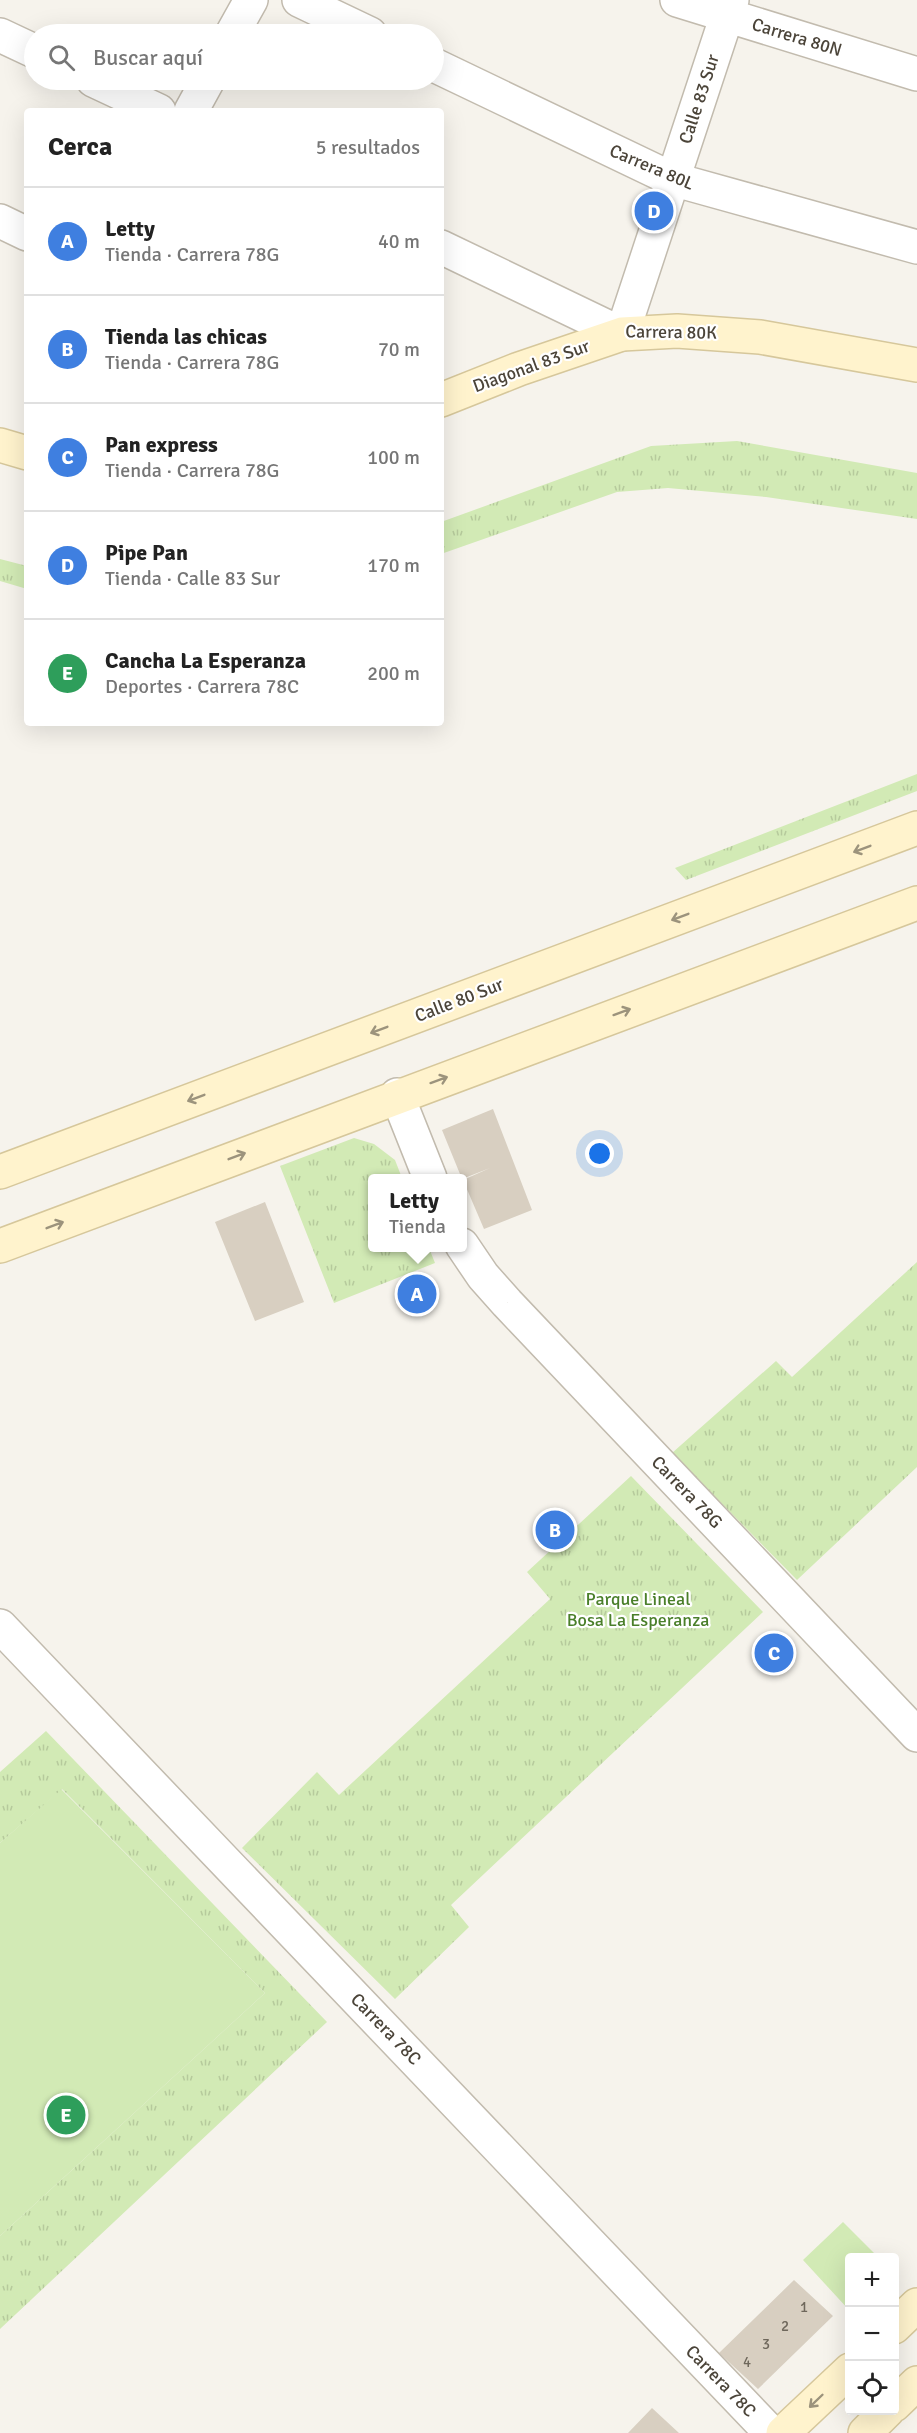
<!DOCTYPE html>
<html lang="es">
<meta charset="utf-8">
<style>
:root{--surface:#fff;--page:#f2f2f2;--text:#222;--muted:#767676;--line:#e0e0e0;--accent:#2563eb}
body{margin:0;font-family:Signika,sans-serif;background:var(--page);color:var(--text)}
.controls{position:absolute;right:18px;bottom:18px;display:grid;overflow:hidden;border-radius:6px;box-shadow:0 6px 24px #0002}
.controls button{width:54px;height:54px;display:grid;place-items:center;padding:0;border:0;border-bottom:2px solid var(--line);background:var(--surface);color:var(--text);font:30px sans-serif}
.you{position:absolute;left:600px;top:1154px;width:21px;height:21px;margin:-15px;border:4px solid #fff;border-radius:50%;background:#1a73e8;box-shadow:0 0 0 9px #1a73e833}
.badge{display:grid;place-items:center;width:39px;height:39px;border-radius:50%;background:var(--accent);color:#fff;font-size:20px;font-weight:700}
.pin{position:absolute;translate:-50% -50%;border:3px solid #fff;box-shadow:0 2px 6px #0006}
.popup{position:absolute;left:368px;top:1174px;width:99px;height:78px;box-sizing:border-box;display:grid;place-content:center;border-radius:6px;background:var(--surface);filter:drop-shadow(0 2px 4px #0005);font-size:20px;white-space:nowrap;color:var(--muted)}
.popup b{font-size:22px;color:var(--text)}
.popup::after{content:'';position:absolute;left:50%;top:100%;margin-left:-12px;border:12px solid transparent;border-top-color:var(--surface)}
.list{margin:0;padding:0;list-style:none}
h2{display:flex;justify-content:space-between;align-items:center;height:78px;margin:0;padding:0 24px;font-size:26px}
h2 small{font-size:20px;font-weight:400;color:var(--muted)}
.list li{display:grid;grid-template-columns:39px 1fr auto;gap:18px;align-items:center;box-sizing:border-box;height:108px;padding:0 24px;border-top:2px solid var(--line)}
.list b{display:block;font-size:22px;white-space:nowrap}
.list p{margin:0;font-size:20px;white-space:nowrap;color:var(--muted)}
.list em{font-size:20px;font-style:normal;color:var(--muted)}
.icon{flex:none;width:33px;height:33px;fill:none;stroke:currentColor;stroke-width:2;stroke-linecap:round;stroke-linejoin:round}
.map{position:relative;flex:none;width:917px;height:2433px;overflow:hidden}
.search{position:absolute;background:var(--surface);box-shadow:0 6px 24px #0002;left:24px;top:24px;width:420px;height:66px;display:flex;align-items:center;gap:15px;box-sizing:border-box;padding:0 21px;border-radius:33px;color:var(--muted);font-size:22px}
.panel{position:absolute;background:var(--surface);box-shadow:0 6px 24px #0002;left:24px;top:108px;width:420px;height:618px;border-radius:6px}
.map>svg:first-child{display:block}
.green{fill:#d2eab5}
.park{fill:url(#park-tufts)}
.building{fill:#d8cfc1}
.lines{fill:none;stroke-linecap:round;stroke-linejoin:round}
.street-casing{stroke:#c2bbae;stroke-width:36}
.secondary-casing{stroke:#d6c79b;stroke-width:36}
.street{stroke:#fff;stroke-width:33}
.secondary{stroke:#fff3cd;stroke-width:33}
.oneway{stroke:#9c937c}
.labels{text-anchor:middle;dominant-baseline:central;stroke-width:4.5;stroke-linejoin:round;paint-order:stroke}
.number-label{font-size:15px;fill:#6e675b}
.street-label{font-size:18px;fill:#4b4439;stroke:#fff}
.park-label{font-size:18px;fill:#4a7f2a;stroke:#fff}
</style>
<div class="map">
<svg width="917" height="2433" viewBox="0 0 917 2433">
<defs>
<pattern id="park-tufts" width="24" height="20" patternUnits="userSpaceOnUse" patternTransform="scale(1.5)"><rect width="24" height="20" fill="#d2eab5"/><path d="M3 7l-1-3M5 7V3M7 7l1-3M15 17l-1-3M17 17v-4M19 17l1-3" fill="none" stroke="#b6ca9c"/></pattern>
</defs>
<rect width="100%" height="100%" fill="#f6f3ec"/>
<path class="green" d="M61 1789 265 1993 0 2236V1843Z
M843 2222 878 2257 850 2258 849 2310 803 2260Z"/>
<path class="park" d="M737 441 917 473V519L766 497 668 488 617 492 441 554V522L651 446Z
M0 559 27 566V589L0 581Z
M917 774V791L686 880 675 868Z
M354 1138 374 1144 395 1160 402 1178H372V1248H429L435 1263 334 1303 280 1166Z
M917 1262V1467L797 1580 672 1453 776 1361 792 1377Z
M631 1476 763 1612 451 1905 469 1927 395 1999 242 1848 317 1772 339 1795 550 1599 527 1572Z
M46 1731 327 2022 0 2329V2236L265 1993 62 1789 0 1843V1772Z"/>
<path class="building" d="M493 1109 532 1210 484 1229 463 1180 490 1168 462 1179 442 1130Z
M265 1202 304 1302 255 1321 215 1222Z
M794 2280 833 2316 758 2389 719 2353Z
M652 2408 679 2433H628Z"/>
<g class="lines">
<g class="street-casing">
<path id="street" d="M299 0 370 34
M677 0 917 74
M232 34 251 0
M0 35 34 51
M434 65 672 179 917 247
M93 80 159 111
M191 111 208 80
M0 221 27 234
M441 247 622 334 732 0
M397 1095 430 1178
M462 1245 483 1276 507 1303 917 1735
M0 1626 771 2433"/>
</g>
<g class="secondary-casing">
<path id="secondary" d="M441 400 519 369 622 334 677 331 760 337 917 365
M0 445 27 453
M0 1172 917 828
M0 1246 917 903
M894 2327 917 2305
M894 2405 917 2383
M783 2433 850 2370
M865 2433 888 2410"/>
</g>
<use href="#street" class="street"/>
<use href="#secondary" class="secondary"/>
</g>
<defs><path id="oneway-shaft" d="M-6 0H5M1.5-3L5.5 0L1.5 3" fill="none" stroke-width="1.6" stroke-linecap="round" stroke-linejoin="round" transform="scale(1.5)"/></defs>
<g class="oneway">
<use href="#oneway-shaft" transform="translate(862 849) rotate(159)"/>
<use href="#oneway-shaft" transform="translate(680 917) rotate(159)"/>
<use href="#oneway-shaft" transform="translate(622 1012) rotate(-20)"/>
<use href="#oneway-shaft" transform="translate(379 1030) rotate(159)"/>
<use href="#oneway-shaft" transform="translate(439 1080) rotate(-20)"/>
<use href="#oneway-shaft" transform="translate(196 1098) rotate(159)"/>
<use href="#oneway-shaft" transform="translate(237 1156) rotate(-21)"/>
<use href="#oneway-shaft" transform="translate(55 1225) rotate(-21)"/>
<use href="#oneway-shaft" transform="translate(816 2401) rotate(136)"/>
</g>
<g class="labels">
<g class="number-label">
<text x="804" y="2307">1</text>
<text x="785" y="2326">2</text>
<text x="766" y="2344">3</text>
<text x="747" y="2362">4</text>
</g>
<g class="street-label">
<text transform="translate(797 37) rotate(17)">Carrera 80N</text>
<text transform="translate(699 99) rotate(-72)">Calle 83 Sur</text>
<text transform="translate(652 167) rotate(23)">Carrera 80L</text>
<text transform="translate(671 332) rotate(1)">Carrera 80K</text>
<text transform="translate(531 366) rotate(-20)">Diagonal 83 Sur</text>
<text transform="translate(459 1000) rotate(-21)">Calle 80 Sur</text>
<text transform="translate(687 1492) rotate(46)">Carrera 78G</text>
<text transform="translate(386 2029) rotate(46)">Carrera 78C</text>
<text transform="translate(721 2381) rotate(46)">Carrera 78C</text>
</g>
<g class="park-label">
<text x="638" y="1599">Parque Lineal<tspan x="638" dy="21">Bosa La Esperanza</tspan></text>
</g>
</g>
</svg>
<div class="controls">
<button>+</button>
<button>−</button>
<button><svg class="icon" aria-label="locate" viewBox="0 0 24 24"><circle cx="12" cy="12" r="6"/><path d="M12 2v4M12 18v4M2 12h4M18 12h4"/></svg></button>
</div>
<div class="you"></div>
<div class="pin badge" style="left:417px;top:1294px;background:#3f7fe0">A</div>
<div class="popup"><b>Letty</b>Tienda</div>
<div class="pin badge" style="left:555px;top:1530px;background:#3f7fe0">B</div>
<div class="pin badge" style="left:774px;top:1653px;background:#3f7fe0">C</div>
<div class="pin badge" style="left:654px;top:211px;background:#3f7fe0">D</div>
<div class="pin badge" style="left:66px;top:2115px;background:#2e9e5b">E</div>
<div class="search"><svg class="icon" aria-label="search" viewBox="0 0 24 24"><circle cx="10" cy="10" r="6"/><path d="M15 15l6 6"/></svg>Buscar aquí</div>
<section class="panel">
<h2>Cerca<small>5 resultados</small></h2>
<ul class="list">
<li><span class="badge" style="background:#3f7fe0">A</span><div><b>Letty</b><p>Tienda · Carrera 78G</p></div><em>40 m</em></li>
<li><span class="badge" style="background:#3f7fe0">B</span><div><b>Tienda las chicas</b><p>Tienda · Carrera 78G</p></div><em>70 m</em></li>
<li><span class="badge" style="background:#3f7fe0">C</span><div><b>Pan express</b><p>Tienda · Carrera 78G</p></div><em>100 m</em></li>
<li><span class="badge" style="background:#3f7fe0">D</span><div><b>Pipe Pan</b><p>Tienda · Calle 83 Sur</p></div><em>170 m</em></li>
<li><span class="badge" style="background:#2e9e5b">E</span><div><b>Cancha La Esperanza</b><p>Deportes · Carrera 78C</p></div><em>200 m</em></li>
</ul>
</section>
</div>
